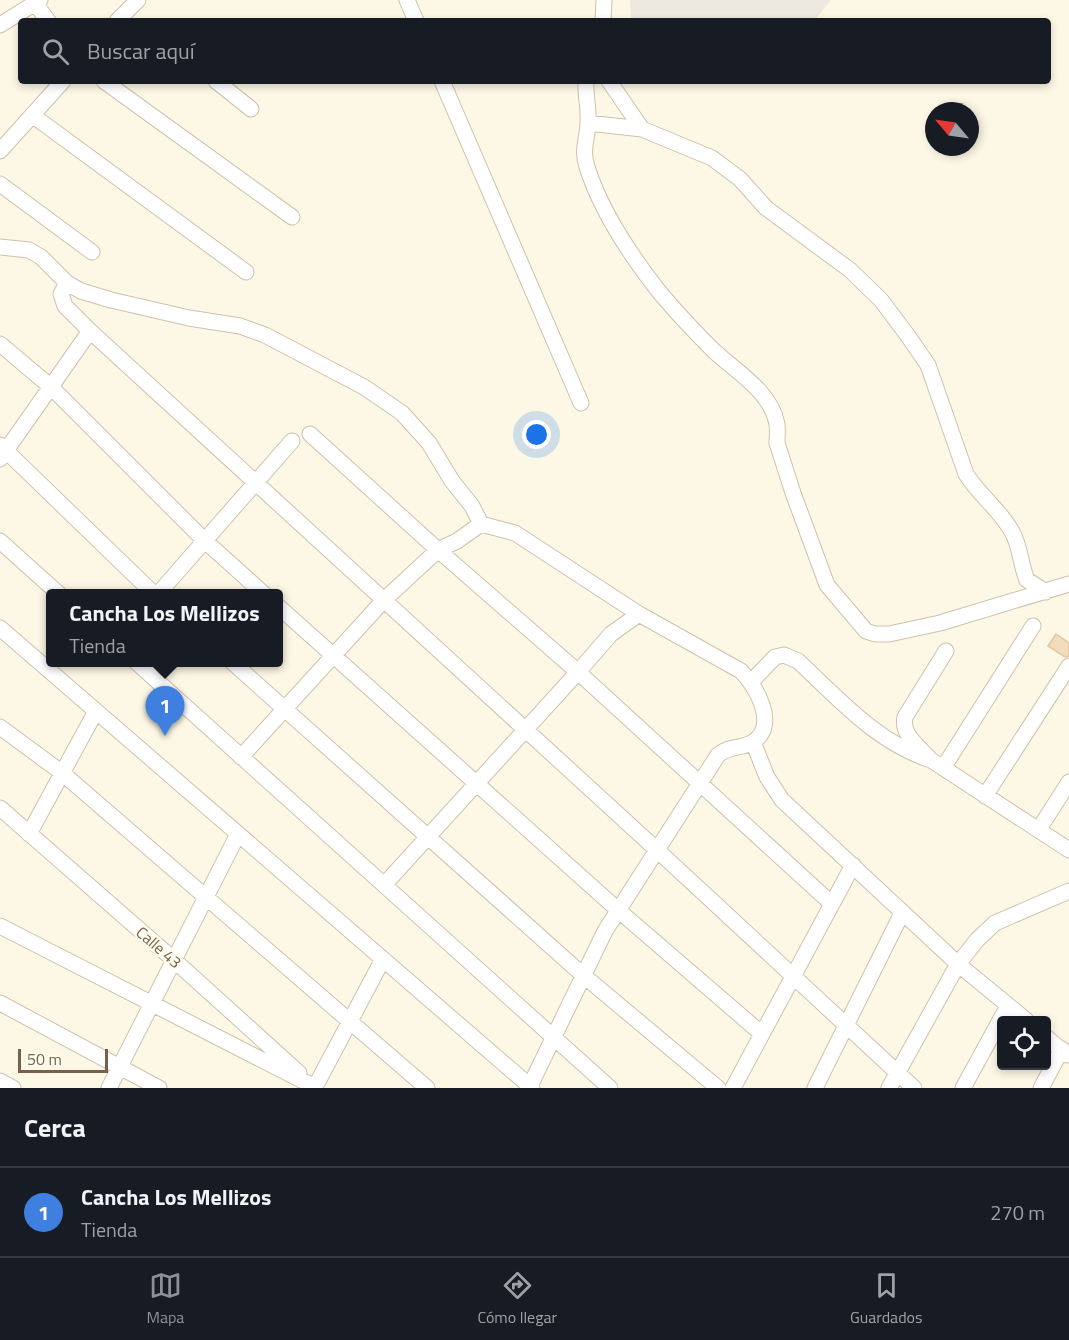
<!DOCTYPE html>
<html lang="es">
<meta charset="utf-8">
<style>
:root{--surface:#171b24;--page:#20242c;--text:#f1f3f6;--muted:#9ea1a6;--line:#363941;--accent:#8c9099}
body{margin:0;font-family:"Titillium Web",sans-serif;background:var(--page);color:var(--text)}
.controls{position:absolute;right:18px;bottom:18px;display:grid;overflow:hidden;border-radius:6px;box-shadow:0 3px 9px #0003}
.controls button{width:54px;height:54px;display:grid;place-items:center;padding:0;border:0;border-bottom:2px solid var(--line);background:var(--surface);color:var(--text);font:30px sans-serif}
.compass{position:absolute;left:925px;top:102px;width:54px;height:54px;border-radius:50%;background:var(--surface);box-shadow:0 3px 9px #0003;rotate:299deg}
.scale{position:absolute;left:18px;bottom:15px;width:90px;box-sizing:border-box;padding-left:6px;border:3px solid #76624a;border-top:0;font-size:16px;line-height:21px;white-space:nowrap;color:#76624a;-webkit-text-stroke:4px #fffbed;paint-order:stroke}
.you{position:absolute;left:537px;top:435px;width:21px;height:21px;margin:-15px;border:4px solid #fff;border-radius:50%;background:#1a73e8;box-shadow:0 0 0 9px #1a73e833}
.badge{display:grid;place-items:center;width:39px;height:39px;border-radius:50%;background:var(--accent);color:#fff;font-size:20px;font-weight:700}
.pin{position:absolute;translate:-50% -50px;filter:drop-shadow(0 2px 3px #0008)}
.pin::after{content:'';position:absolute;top:32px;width:21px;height:18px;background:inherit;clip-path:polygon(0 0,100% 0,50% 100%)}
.popup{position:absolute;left:46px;top:589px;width:237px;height:78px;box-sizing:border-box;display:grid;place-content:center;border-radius:6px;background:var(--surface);filter:drop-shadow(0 2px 4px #0005);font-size:20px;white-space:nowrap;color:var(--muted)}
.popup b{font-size:22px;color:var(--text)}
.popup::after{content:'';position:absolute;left:50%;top:100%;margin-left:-12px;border:12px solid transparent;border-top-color:var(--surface)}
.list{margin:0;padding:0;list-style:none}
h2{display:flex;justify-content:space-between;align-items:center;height:78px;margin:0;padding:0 24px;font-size:26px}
h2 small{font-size:20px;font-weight:400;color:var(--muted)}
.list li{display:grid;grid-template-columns:39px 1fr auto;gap:18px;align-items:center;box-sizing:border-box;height:90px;padding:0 24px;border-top:2px solid var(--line)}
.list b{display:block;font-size:22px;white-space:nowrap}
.list p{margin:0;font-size:20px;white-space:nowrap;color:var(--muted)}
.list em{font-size:20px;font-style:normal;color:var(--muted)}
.icon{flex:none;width:33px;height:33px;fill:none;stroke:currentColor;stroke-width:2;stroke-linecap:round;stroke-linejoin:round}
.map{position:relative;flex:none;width:1069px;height:1088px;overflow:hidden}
.search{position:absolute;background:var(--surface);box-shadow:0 3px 9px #0003;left:18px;right:18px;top:18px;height:66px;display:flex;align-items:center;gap:15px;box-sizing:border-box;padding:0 21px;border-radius:6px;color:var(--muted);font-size:22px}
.sheet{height:168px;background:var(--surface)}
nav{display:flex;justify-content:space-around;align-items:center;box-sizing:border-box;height:84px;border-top:2px solid var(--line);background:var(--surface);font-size:16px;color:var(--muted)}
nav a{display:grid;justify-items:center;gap:3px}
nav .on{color:var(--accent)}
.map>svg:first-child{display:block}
.industrial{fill:#ede8e0}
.building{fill:#f2dcbd;stroke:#e5c69d;stroke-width:1.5}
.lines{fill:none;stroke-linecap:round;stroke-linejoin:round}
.minor-casing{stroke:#cfc1ac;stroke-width:17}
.minor{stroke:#fff;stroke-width:15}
.labels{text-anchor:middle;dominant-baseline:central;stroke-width:5;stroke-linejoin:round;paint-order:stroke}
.street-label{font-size:16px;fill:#76624a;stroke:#fffbed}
</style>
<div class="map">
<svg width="1069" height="1088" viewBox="0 0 1069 1088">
<rect width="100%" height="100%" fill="#fdf8e6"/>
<path class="industrial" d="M630 0H831L814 21H631Z"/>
<path class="building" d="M1056 634 1069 643V656L1065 657 1048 646Z"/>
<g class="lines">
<g class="minor-casing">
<path id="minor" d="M407 0 416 21
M35 3 48 21
M117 21 138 0
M603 21 604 0
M0 25 40 0
M104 81 292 217
M216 81 251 109
M442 81 581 403
M586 81C585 95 589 108 588 122 588 138 581 149 587 167 601 211 629 253 657 289 674 310 694 331 713 350 735 371 771 391 777 424 778 430 777 437 777 443L793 493 827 585 866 631 875 634H889L940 623 1069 584
M32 115 246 272
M588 123 642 129 609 81
M642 129 712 158 740 179 766 208 850 270 881 300 908 336 928 365 966 474C979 495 999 509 1011 530 1021 546 1020 564 1027 580L1046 592
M0 151 63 81
M0 184 92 252
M0 247 29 250 41 257 67 283 81 291 111 300 189 318 240 326 265 335 364 387 402 413 429 443 452 481 472 506 481 524 515 533 639 614 741 671C756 686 779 725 753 742 742 749 730 745 718 755L605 931 529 1088
M67 283 61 294 65 306 90 331 657 850 914 1088
M0 344 51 387 204 540 264 594
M310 434 438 550 578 672 832 904
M0 445 154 594
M0 459 90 331
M0 541 59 594
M158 594 292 441
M279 607 618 910 762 1034
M0 628 532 1088
M136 662 610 1088
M232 662 584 976 718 1088
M751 682 775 657 784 655 798 661C838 698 877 743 931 760L1069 850
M0 727 61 772 427 1088
M753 742 767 777 782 800 958 964 1026 1020
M241 757 384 600 438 550 457 541 481 524
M929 758C918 746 901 734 905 717L946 651
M943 768 1033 626
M985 796 1069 666
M0 808 174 960 299 1073
M1039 829 1069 782
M29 834 96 711
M384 885 578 672 611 634 639 614
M0 926 315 1087 383 959
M0 1003 159 1088
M1046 1037 1067 1055
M0 1081 13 1088
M109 1088 238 834
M733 1088 853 865
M815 1088 902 913
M889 1088 958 964 977 940 995 923 1069 891
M963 1088 1008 1006
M1041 1088 1062 1049"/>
</g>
<use href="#minor" class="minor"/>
</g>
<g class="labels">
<g class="street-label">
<text transform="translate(159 947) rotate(41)">Calle 43</text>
</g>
</g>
</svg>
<div class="controls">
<button><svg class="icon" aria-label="locate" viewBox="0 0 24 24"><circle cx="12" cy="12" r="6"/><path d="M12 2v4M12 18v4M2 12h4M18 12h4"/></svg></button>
</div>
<svg class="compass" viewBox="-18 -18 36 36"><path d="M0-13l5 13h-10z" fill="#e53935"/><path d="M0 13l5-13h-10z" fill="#9ea1a6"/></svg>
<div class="scale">50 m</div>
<div class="you"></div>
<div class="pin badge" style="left:165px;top:736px;background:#3f7fe0">1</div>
<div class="popup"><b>Cancha Los Mellizos</b>Tienda</div>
<div class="search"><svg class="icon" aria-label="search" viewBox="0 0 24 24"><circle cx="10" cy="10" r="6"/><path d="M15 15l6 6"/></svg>Buscar aquí</div>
</div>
<section class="sheet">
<h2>Cerca<small></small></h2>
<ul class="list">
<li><span class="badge" style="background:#3f7fe0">1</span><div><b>Cancha Los Mellizos</b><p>Tienda</p></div><em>270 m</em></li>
</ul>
</section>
<nav>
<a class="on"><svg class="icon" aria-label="map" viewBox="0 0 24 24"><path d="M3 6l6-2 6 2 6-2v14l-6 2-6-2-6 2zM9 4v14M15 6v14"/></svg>Mapa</a>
<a><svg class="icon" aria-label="directions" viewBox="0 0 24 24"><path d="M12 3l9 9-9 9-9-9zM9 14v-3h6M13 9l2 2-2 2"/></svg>Cómo llegar</a>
<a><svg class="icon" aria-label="saved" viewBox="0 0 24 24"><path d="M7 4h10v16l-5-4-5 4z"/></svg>Guardados</a>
</nav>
